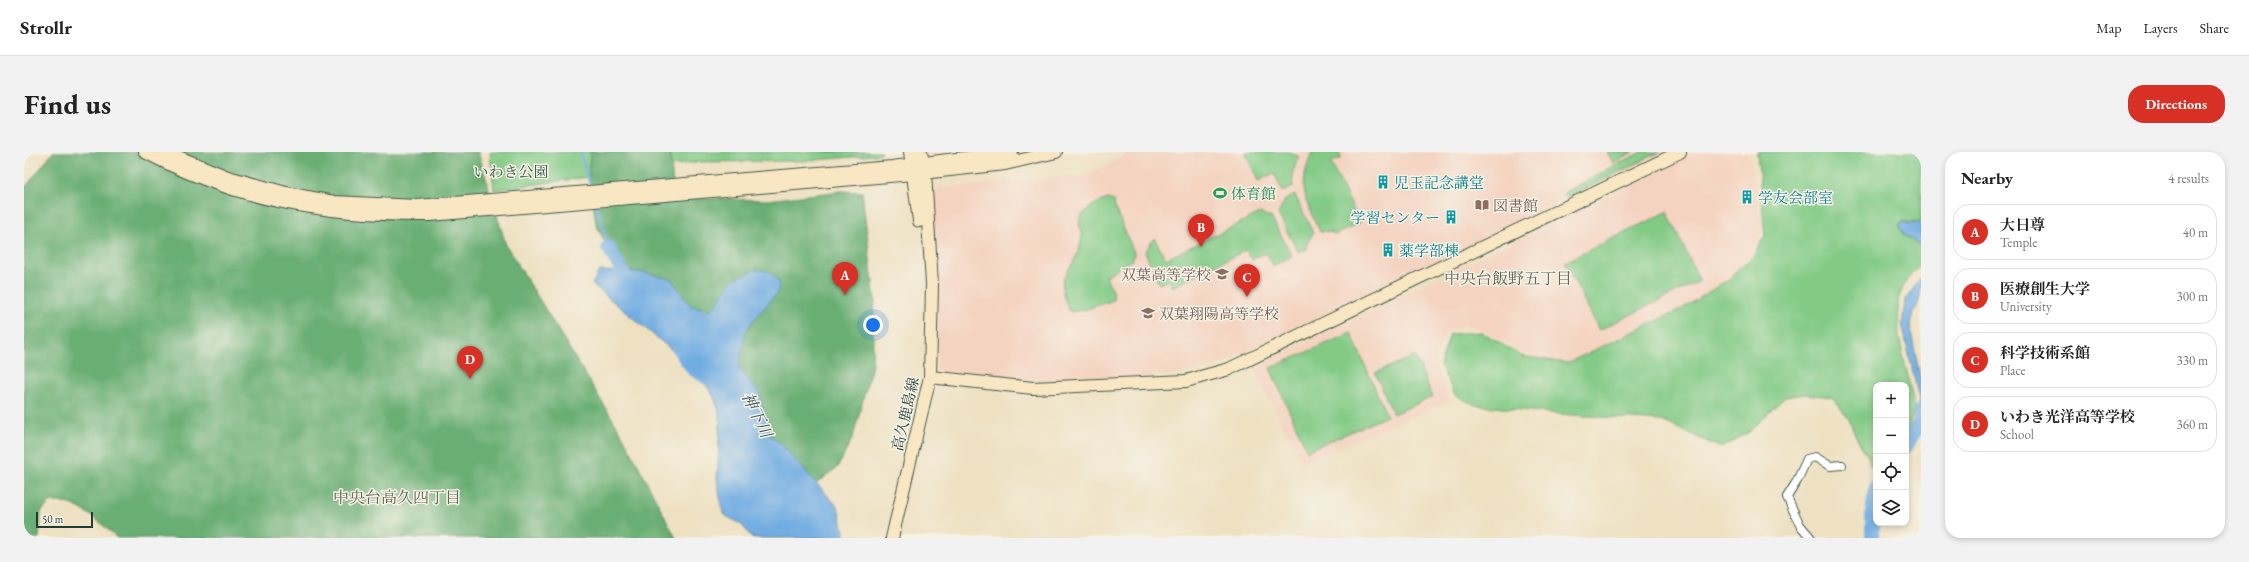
<!DOCTYPE html>
<meta charset="utf-8">
<style>
:root{--surface:#fff;--page:#f2f2f2;--text:#222;--muted:#767676;--line:#e0e0e0;--accent:#d93025}
body{margin:0;font-family:"EB Garamond","Noto Serif JP",serif;background:var(--page);color:var(--text)}
.controls{position:absolute;right:12px;bottom:12px;display:grid;overflow:hidden;border-radius:8px;box-shadow:0 2px 6px #0003}
.controls button{width:36px;height:36px;display:grid;place-items:center;padding:0;border:0;border-bottom:1px solid var(--line);background:var(--surface);color:var(--text);font:20px sans-serif}
.scale{position:absolute;left:12px;bottom:10px;width:57px;box-sizing:border-box;padding-left:4px;border:2px solid #1f3d34;border-top:0;font-size:11px;line-height:14px;white-space:nowrap;color:#1f3d34;-webkit-text-stroke:3px #f7f3e8;paint-order:stroke}
.you{position:absolute;left:849px;top:173px;width:14px;height:14px;margin:-10px;border:3px solid #fff;border-radius:50%;background:#1a73e8;box-shadow:0 0 0 6px #1a73e833}
.badge{display:grid;place-items:center;width:26px;height:26px;border-radius:50%;background:var(--accent);color:#fff;font-size:13px;font-weight:700}
.pin{position:absolute;translate:-50% -33px;filter:drop-shadow(0 1px 2px #0008)}
.pin::after{content:'';position:absolute;top:21px;width:14px;height:12px;background:inherit;clip-path:polygon(0 0,100% 0,50% 100%)}
.list{margin:0;padding:0;list-style:none}
h2{display:flex;justify-content:space-between;align-items:center;height:52px;margin:0;padding:0 16px;font-size:17px}
h2 small{font-size:13px;font-weight:400;color:var(--muted)}
.list li{display:grid;grid-template-columns:26px 1fr auto;gap:12px;align-items:center;box-sizing:border-box;height:56px;margin:0 8px 8px;padding:0 8px;border:1px solid var(--line);border-radius:16px}
.list b{display:block;font-size:15px;white-space:nowrap}
.list p{margin:0;font-size:13px;white-space:nowrap;color:var(--muted)}
.list em{font-size:13px;font-style:normal;color:var(--muted)}
.icon{flex:none;width:22px;height:22px;fill:none;stroke:currentColor;stroke-width:2;stroke-linecap:round;stroke-linejoin:round}
.map{position:relative;flex:none;width:1897px;height:386px;overflow:hidden;border-radius:16px}
header{display:flex;align-items:center;gap:24px;box-sizing:border-box;height:56px;padding:0 20px;background:var(--surface);border-bottom:1px solid var(--line)}
header strong{font-size:19px}
nav{display:flex;gap:22px;margin-inline-start:auto;font-size:14px}
.intro{display:flex;align-items:center;justify-content:space-between;box-sizing:border-box;height:96px;padding:0 24px}
h1{margin:0;font-size:28px}
.button{padding:10px 18px;border-radius:16px;background:var(--accent);color:#fff;font-size:14px;font-weight:700}
main{display:flex;gap:24px;padding:0 24px}
aside{flex:1;background:var(--surface);border-radius:16px;box-shadow:0 2px 6px #0003}
.map>svg:first-child{display:block}
.built{fill:#f4d3c0}
.green{fill:#82ca86;stroke:#50845d}
.forest{fill:#69ae73;stroke:#447654}
.water{fill:#72ade2;stroke:#48758b}
.lines{fill:none;stroke-linecap:round;stroke-linejoin:round}
.stream{stroke:#72ade2;stroke-width:2.5}
.river{stroke:#72ade2;stroke-width:14}
.street-casing{stroke:#3e5649;stroke-width:10}
.secondary-casing{stroke:#3e5649;stroke-width:14}
.street{stroke:#fff;stroke-width:8}
.secondary{stroke:#f9e7c3;stroke-width:12}
.labels{text-anchor:middle;dominant-baseline:central;stroke-width:3;stroke-linejoin:round;paint-order:stroke}
.park-label{font-size:15px;fill:#335944;stroke:#f7f3e8}
.culture-label{font-size:15px;fill:#0d838f;stroke:#f7f3e8;text-anchor:start}
.leisure-label{font-size:15px;fill:#27864d;stroke:#f7f3e8;text-anchor:start}
.education-label{font-size:15px;fill:#785e54;stroke:#f7f3e8;text-anchor:start}
.street-label{font-size:15px;fill:#1f3d34;stroke:#f7f3e8}
.neighbourhood-label{font-size:16px;fill:#626653;stroke:#f7f3e8}
.water-label{font-size:16px;font-style:italic;fill:#345960;stroke:#f7f3e8}
</style>
<header>
<strong>Strollr</strong>
<nav><a>Map</a><a>Layers</a><a>Share</a></nav>
</header>
<div class="intro"><h1>Find us</h1><a class="button">Directions</a></div>
<main>
<div class="map">
<svg width="1897" height="386" viewBox="0 0 1897 386">
<rect width="100%" height="100%" fill="#f7f3e8"/>
<filter id="ink" filterUnits="userSpaceOnUse"><feTurbulence type="fractalNoise" baseFrequency=".025" numOctaves="2"/><feDisplacementMap in="SourceGraphic" scale="8" xChannelSelector="R" yChannelSelector="G"/><feConvolveMatrix kernelMatrix="1 2 1 2 8 2 1 2 1" color-interpolation-filters="sRGB"/></filter>
<filter id="wash" filterUnits="userSpaceOnUse"><feTurbulence type="fractalNoise" baseFrequency=".012" numOctaves="4" result="noise"/><feDisplacementMap in="SourceGraphic" scale="16" xChannelSelector="R" yChannelSelector="G"/><feGaussianBlur stdDeviation="0.9" result="paint"/><feColorMatrix in="noise" values="0 0 0 0 0 0 0 0 0 0 0 0 0 0 0 0 0 1.4 0 .05"/><feComposite in="paint" operator="in"/></filter>
<g filter="url(#wash)">
<rect width="100%" height="100%" fill="#eee1c2"/>
<path class="built" d="M1106 0H1643L1194 213 1159 222 1122 225 1019 229 986 228 913 220 915 131 907 59 913 36 1061 24Z
M1673 0H1721L1726 7 1739 77 1727 103 1699 134 1671 151 1546 214 1498 201 1465 180 1442 173 1422 180 1410 211 1427 249 1278 311 1229 216Z"/>
<path class="green" d="M466 0H858L852 3 780 9 674 10 470 38Z
M1221 0H1267L1275 5 1269 19V35L1259 40 1250 21 1234 29Z
M1289 0H1315L1317 6 1307 11 1336 71 1311 83 1306 80 1296 79C1280 49 1273 32 1289 0Z
M1583 0H1609L1589 11Z
M1617 0H1636L1546 44H1539L1541 40Z
M1733 0H1897V69L1886 71 1880 69 1875 72 1879 82 1897 95V112L1881 130 1874 148 1875 185 1891 256 1882 284V233H1852V313L1846 314 1845 306 1833 287 1825 267 1808 245 1780 242 1761 245 1725 280 1697 296 1638 269 1546 263 1451 253 1431 243 1416 213 1426 182 1458 180 1497 204 1543 211 1656 158 1705 127 1730 103 1741 84Z
M1271 43 1289 81 1283 91V97L1274 100 1254 62 1261 48Z
M1084 47 1090 49 1091 56 1111 103 1108 108 1082 124 1089 141 1090 148 1063 157 1046 160C1026 121 1050 123 1057 90 1059 81 1052 72 1058 63 1063 56 1076 49 1084 47Z
M1643 60 1676 129 1575 178 1541 110Z
M1236 61 1247 65 1268 104 1249 114 1242 101 1228 108 1222 98 1148 135 1145 128 1135 132 1121 100 1130 86 1142 107Z
M1327 181 1363 264 1283 299 1246 216Z
M1391 204 1409 245 1369 262 1351 221Z"/>
<path class="forest" d="M29 0H454L482 93 599 284 652 386H93C74 369 54 348 27 350L17 360 15 386H0V37Z
M566 0H646L650 42 662 46 744 48 817 39 838 40 851 147 848 214 829 285 814 315 786 336 698 288 691 224 612 124 587 102 572 72 565 22Z"/>
<path class="water" d="M1880 70 1886 72 1897 70V95L1880 82 1875 72Z
M733 117 746 120 755 130 754 140 728 170 721 181 715 216 735 240 746 284 755 290 814 355 822 386H728L718 373 699 362 693 328 696 263 690 245 673 219 568 132 575 119 617 120 647 127 667 154 688 158 708 128Z
M1897 125C1897 137 1897 153 1889 160L1886 174 1897 231 1896 273 1890 272 1895 265V248L1878 172 1881 149Z"/>
<g class="lines">
<path class="stream" d="M556 0 567 36
M572 52 584 95"/>
<path class="river" d="M584 95 607 135
M656 199 669 217 690 230
M1882 295 1896 270 1897 259
M1848 386V360L1852 336"/>
</g>
</g>
<g filter="url(#ink)">
<g class="lines">
<g class="street-casing">
<path id="street" d="M1787 386 1776 373 1763 345 1773 329 1783 307 1791 305 1806 314 1818 313"/>
</g>
<g class="secondary-casing">
<path id="secondary" d="M121 0C213 49 303 64 406 63L889 22 981 12 1032 0
M142 0 204 25 262 41 310 50 393 54 868 15 988 0
M886 0 895 69
M906 225 1009 236 1162 229 1205 217 1656 0
M868 386 906 225 908 132 901 21 897 0"/>
</g>
<use href="#street" class="street"/>
<use href="#secondary" class="secondary"/>
</g>
</g>
<defs>
<g id="building-bare" transform="scale(1.08)"><path d="M-4-6H4V6H1V3H-1V6H-4ZM-2.5-4.3h1.7v1.8h-1.7ZM.8-4.3h1.7v1.8H.8ZM-2.5-1h1.7V.8h-1.7ZM.8-1h1.7V.8H.8Z" fill="#0f9aa8" stroke="#f7f3e8" stroke-width="2.5" paint-order="stroke"/></g>
<g id="stadium-bare" transform="scale(1.08)"><path d="M0-5a6.5 5 0 1 0 0 10a6.5 5 0 1 0 0-10ZM-3.5-1.8h7v3.6h-7Z" fill="#2e9e5b" stroke="#f7f3e8" stroke-width="2.5" paint-order="stroke"/></g>
<g id="library-bare" transform="scale(1.08)"><path d="M-6-4Q-3-5.5-.7-3.5V5Q-3 3-6 4ZM6-4Q3-5.5 .7-3.5V5Q3 3 6 4Z" fill="#8d6e63" stroke="#f7f3e8" stroke-width="2.5" paint-order="stroke"/></g>
<g id="school-bare" transform="scale(1.08)"><path d="M0-5L7-2L0 1L-7-2ZM-4 1L0 2.5L4 1V4Q0 6-4 4Z" fill="#8d6e63" stroke="#f7f3e8" stroke-width="2.5" paint-order="stroke"/></g>
</defs>
<g fill-rule="evenodd">
<use href="#building-bare" x="1359" y="30"/>
<use href="#stadium-bare" x="1196" y="41"/>
<use href="#building-bare" x="1723" y="45"/>
<use href="#library-bare" x="1458" y="53"/>
<use href="#building-bare" x="1427" y="65"/>
<use href="#building-bare" x="1364" y="98"/>
<use href="#school-bare" x="1198" y="122"/>
<use href="#school-bare" x="1124" y="161"/>
</g>
<g class="labels">
<g class="park-label">
<text x="487" y="19">いわき公園</text>
</g>
<g class="culture-label">
<text x="1370" y="30">児玉記念講堂</text>
<text x="1734" y="45">学友会部室</text>
<text x="1416" y="65" text-anchor="end">学習センター</text>
<text x="1375" y="98">薬学部棟</text>
</g>
<g class="leisure-label">
<text x="1207" y="41">体育館</text>
</g>
<g class="education-label">
<text x="1469" y="53">図書館</text>
<text x="1187" y="122" text-anchor="end">双葉高等学校</text>
<text x="1135" y="161">双葉翔陽高等学校</text>
</g>
<g class="street-label">
<text transform="translate(881 262) rotate(-77)">高久鹿島線</text>
</g>
<g class="neighbourhood-label">
<text x="1484" y="126">中央台飯野五丁目</text>
<text x="373" y="345">中央台高久四丁目</text>
</g>
<g class="water-label">
<text transform="translate(733 263) rotate(64)">神下川</text>
</g>
</g>
</svg>
<div class="controls">
<button>+</button>
<button>−</button>
<button><svg class="icon" aria-label="locate" viewBox="0 0 24 24"><circle cx="12" cy="12" r="6"/><path d="M12 2v4M12 18v4M2 12h4M18 12h4"/></svg></button>
<button><svg class="icon" aria-label="layers" viewBox="0 0 24 24"><path d="M12 4l9 5-9 5-9-5zM3 14l9 5 9-5"/></svg></button>
</div>
<div class="scale">50 m</div>
<div class="you"></div>
<div class="pin badge" style="left:821px;top:143px">A</div>
<div class="pin badge" style="left:1177px;top:95px">B</div>
<div class="pin badge" style="left:1223px;top:145px">C</div>
<div class="pin badge" style="left:446px;top:227px">D</div>
</div>
<aside>
<h2>Nearby<small>4 results</small></h2>
<ul class="list">
<li><span class="badge">A</span><div><b>大日尊</b><p>Temple</p></div><em>40 m</em></li>
<li><span class="badge">B</span><div><b>医療創生大学</b><p>University</p></div><em>300 m</em></li>
<li><span class="badge">C</span><div><b>科学技術系館</b><p>Place</p></div><em>330 m</em></li>
<li><span class="badge">D</span><div><b>いわき光洋高等学校</b><p>School</p></div><em>360 m</em></li>
</ul>
</aside>
</main>
